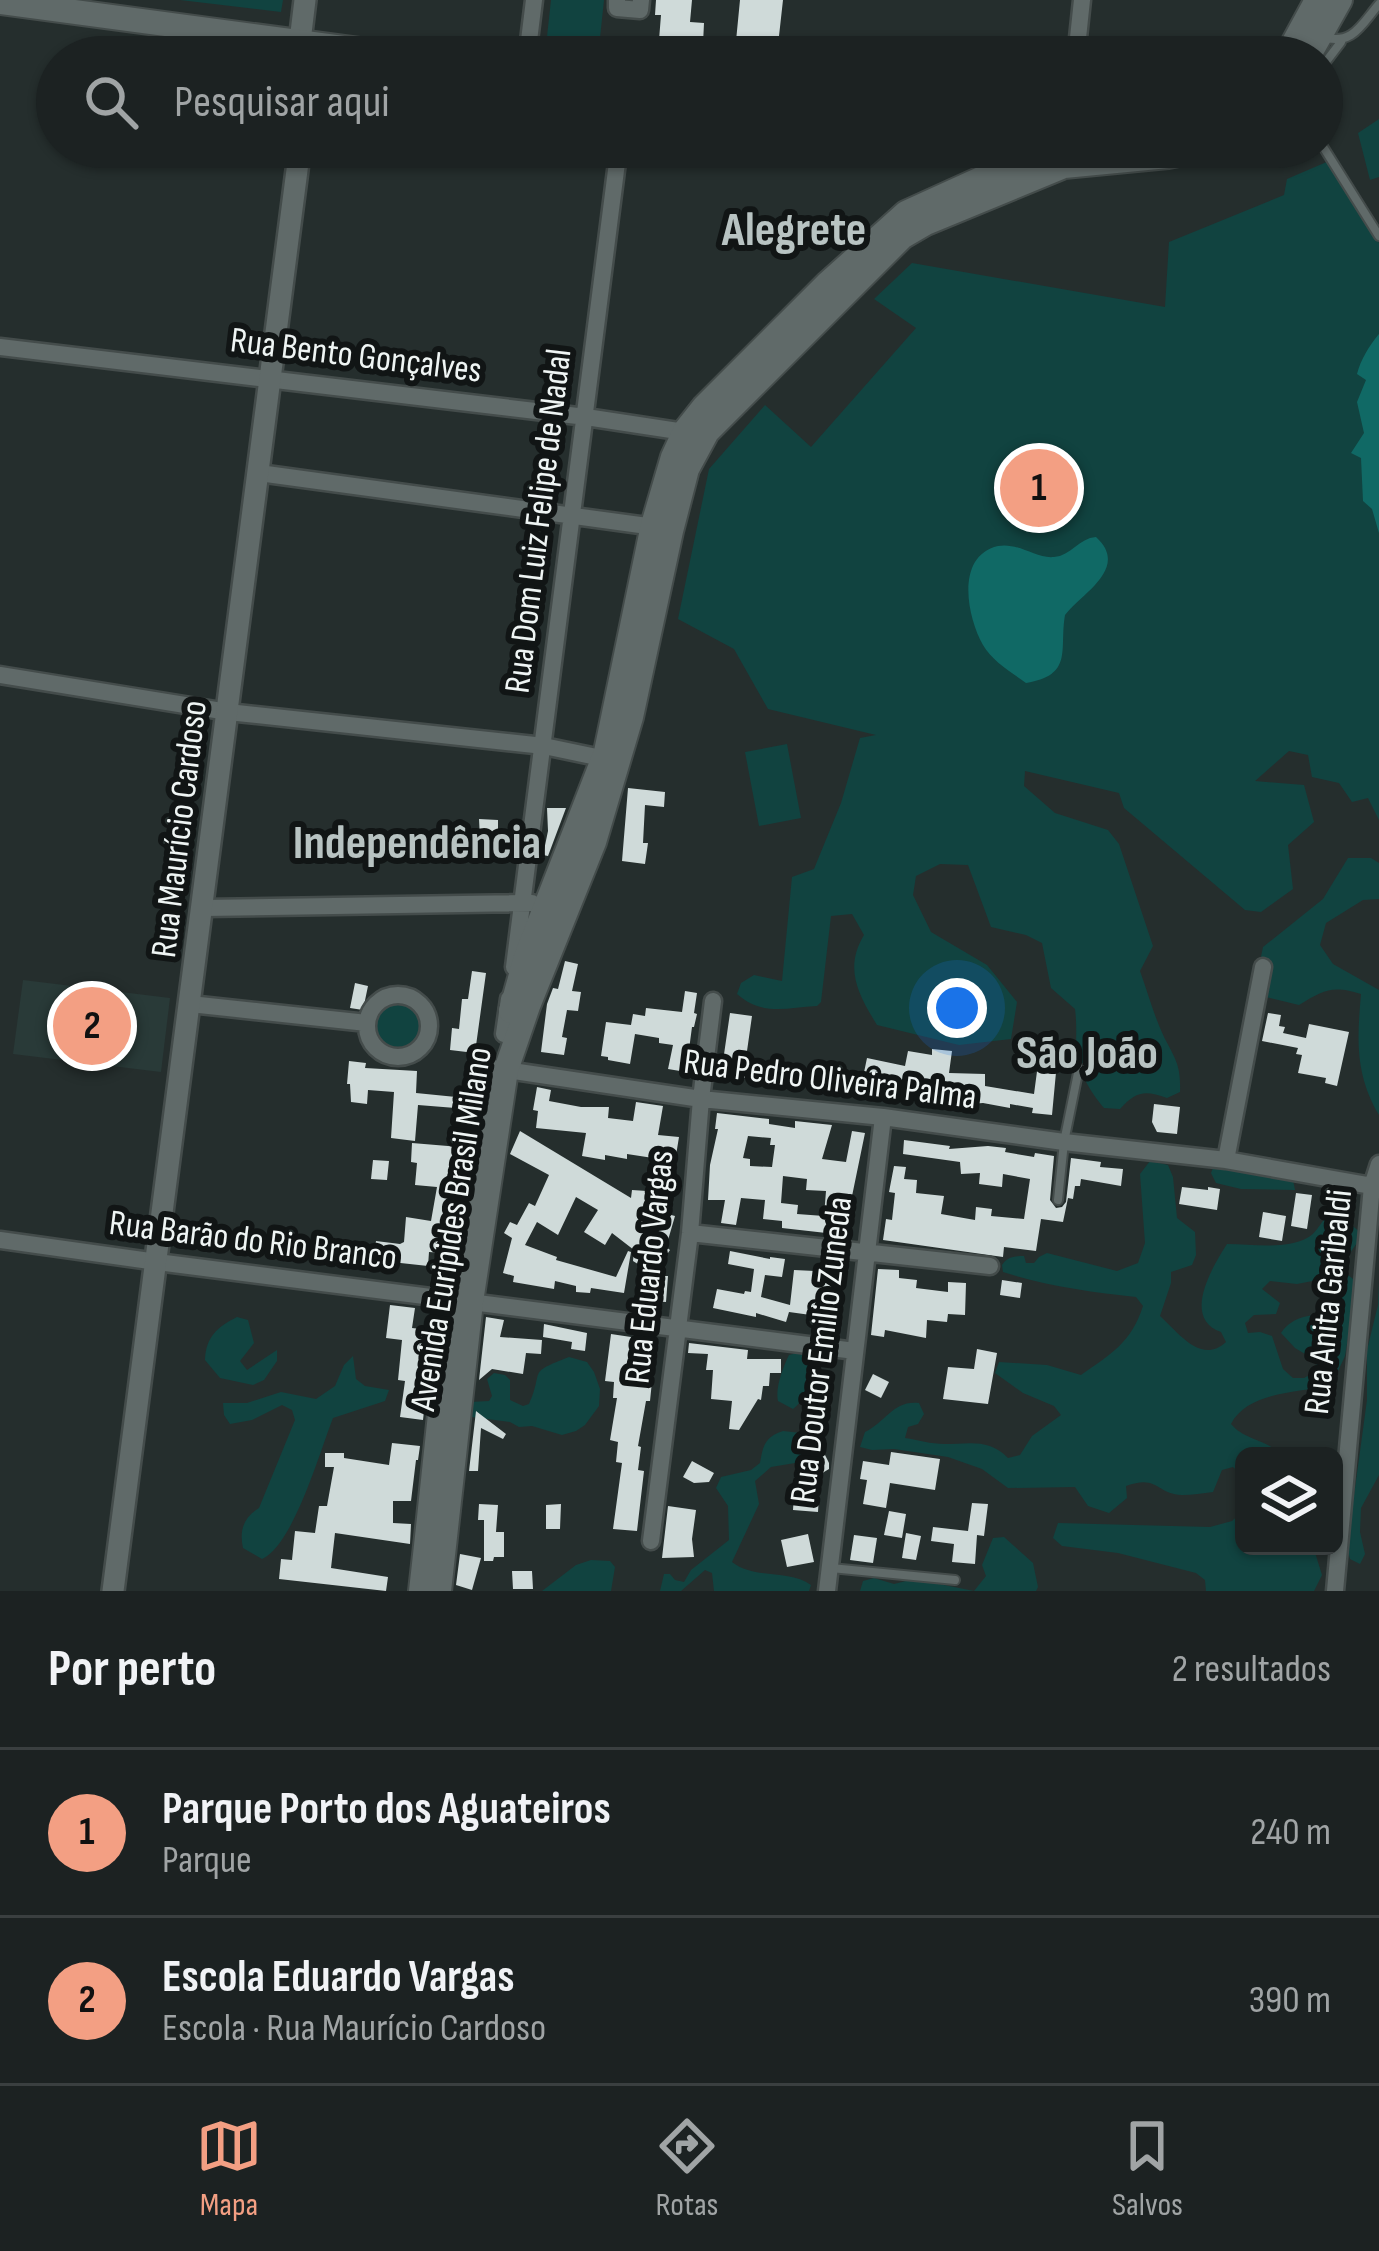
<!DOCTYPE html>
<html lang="pt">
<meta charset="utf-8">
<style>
:root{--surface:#1c2222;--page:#292f2f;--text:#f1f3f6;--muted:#a0a4a5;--line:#3a3f40;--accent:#f39f83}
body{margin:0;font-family:"Sofia Sans Condensed",sans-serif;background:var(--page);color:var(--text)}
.controls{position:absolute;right:36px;bottom:36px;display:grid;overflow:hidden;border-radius:18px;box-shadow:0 3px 9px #0004}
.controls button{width:108px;height:108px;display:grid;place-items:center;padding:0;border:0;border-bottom:3px solid var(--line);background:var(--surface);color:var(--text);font:60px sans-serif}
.you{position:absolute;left:957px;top:1008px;width:42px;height:42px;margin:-30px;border:9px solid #fff;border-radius:50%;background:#1a73e8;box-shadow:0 0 0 18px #1a73e833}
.badge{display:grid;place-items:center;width:78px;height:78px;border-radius:50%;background:var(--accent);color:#111;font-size:39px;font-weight:700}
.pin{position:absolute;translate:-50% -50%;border:6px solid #fff;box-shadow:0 3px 12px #0006}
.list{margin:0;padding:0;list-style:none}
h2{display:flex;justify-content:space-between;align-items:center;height:156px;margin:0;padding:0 48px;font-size:51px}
h2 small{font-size:39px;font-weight:400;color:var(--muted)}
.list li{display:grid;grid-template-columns:78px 1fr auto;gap:36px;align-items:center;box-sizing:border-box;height:168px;padding:0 48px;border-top:3px solid var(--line)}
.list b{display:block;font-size:45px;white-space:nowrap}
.list p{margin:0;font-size:39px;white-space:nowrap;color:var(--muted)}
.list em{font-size:39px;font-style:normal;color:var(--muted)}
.icon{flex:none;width:66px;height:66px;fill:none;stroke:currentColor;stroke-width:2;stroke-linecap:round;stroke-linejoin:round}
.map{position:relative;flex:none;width:1379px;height:1591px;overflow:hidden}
.search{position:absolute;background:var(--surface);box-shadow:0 3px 9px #0004;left:36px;right:36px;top:36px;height:132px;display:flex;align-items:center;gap:30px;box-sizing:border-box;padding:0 42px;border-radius:66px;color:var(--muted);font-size:45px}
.sheet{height:492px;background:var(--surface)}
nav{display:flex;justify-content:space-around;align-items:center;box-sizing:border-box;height:168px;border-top:3px solid var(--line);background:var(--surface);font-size:33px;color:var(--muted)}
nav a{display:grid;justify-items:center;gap:6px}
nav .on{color:var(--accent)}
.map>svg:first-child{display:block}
.built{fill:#293a38}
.green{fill:#114340}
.water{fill:#106965}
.building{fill:#cfdad9;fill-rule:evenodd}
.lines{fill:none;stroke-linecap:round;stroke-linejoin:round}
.service-casing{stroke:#444c4b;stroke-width:12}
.minor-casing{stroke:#444c4b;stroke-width:21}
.tertiary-casing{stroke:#444c4b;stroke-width:26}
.secondary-casing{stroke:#444c4b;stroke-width:28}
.service{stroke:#606a69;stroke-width:8}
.minor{stroke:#606a69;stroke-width:16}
.tertiary{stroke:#606a69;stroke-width:21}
.secondary{stroke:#606a69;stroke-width:24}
.labels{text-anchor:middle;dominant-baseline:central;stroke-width:12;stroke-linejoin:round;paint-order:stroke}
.street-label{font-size:36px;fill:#eff5f4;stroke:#111515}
.district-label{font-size:48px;font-weight:bold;fill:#b8c3c2;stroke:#111515}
</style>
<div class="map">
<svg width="1379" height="1591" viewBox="0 0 1379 1591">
<rect width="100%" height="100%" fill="#252e2d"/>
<path class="built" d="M23 980 170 998 161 1072 13 1054Z"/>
<path class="green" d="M180 0H283L281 12Z
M551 0H604L598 57 545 55Z
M1379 119V177L1370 180 1358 133Z
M1329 161 1379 243V820L1368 798 1352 802 1339 783 1312 777 1308 755 1289 751 1255 781 1304 785 1314 822 1288 845 1293 889 1261 912 1245 910 1124 808 1119 793 1025 771 1024 786 1055 813 1108 830 1119 844 1153 946 1140 971C1148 993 1154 1016 1164 1037 1176 1060 1181 1066 1180 1092L1167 1098C1145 1090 1136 1091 1120 1109L1104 1108C1092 1094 1077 1070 1076 1052 1076 1037 1077 1024 1075 1009L1051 988 1042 943 1026 935 991 927 968 865 940 864 916 876 913 895 931 932 987 965 1017 1002 1011 1039 959 1045 877 1025C858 994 844 968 864 935L852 914 831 916 821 1002 817 1006C785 1008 762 1016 737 994L741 983 754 975 782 981 792 877 814 869 841 803 860 738 876 735 768 709 734 649 678 619 709 469 765 405 811 447 916 328 874 299 912 263 1165 307 1169 242 1284 195 1287 179Z
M787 744 801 818 759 826 745 752Z
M1348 858H1371L1379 863V899L1363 900 1326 923 1320 945 1333 964 1379 990V1115C1355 1074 1357 1040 1361 994 1332 985 1324 990 1299 1005L1258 995 1257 976 1263 947 1323 899Z
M376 1025a22 22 0 1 1 44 0a22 22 0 1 1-44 0Z
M1150 1161 1168 1165 1173 1177 1177 1218 1195 1232 1196 1255 1192 1265 1171 1272V1283L1160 1316C1179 1333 1201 1365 1226 1342L1221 1332C1181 1318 1213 1266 1227 1244 1251 1244 1285 1250 1307 1238 1319 1232 1321 1218 1334 1211L1360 1232 1357 1243 1333 1277 1297 1284 1270 1281 1262 1289 1280 1303 1276 1314 1254 1315 1245 1323 1248 1333 1260 1332 1272 1336 1283 1369 1293 1378H1304L1315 1372 1317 1361 1295 1348 1281 1333C1293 1315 1314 1314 1334 1314L1341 1304 1340 1281 1348 1275 1357 1282 1345 1356 1331 1386C1299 1392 1247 1392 1231 1424 1245 1441 1268 1439 1282 1456H1244V1477L1233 1467 1222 1470 1213 1492C1203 1493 1192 1495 1182 1495 1156 1494 1158 1474 1126 1486L1127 1498 1109 1513 1088 1506 1075 1487 1008 1488 982 1469 948 1457 894 1449 872 1450 860 1447 865 1432C886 1422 893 1400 919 1403L924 1414 918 1424 908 1427 905 1438C918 1440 931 1444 944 1444 969 1444 989 1438 1008 1458L1020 1455 1032 1436 1061 1415 1054 1406 1023 1393 995 1373 999 1362 1047 1365 1081 1375C1112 1353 1131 1343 1143 1306L1136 1297C1091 1292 1047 1286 1003 1272L1002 1265C1007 1257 1014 1256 1024 1256L1026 1263H1034L1039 1257 1047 1253 1117 1271 1138 1263 1145 1243 1140 1174Z
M1213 1168 1286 1177 1293 1180 1295 1190 1241 1189 1216 1183 1211 1173Z
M1379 1282V1475L1361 1508 1360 1532 1365 1554 1360 1564 1350 1559 1347 1547 1367 1400V1350L1378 1305Z
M237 1317 248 1320 254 1343 240 1361 247 1370 277 1350V1361L264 1380 253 1385 220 1378 205 1360C206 1337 217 1327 237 1317Z
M797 1353 807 1357C813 1374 808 1398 793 1409L778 1401C775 1388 783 1367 789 1355Z
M353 1356 356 1379 365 1386 389 1390 385 1401 333 1418C320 1451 293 1546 262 1559L243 1548C239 1530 244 1517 259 1508L295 1420 292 1410 282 1405 252 1420 230 1424 224 1415 223 1403H247L281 1392 316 1399 335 1386 344 1365Z
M569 1357 587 1362 594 1372 600 1389 599 1406 585 1425 576 1431 562 1435 532 1426 519 1427 510 1422 472 1417 468 1410 470 1402 489 1401 492 1396 487 1379 494 1373 505 1375 510 1380V1400L523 1406 529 1404C545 1369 525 1374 569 1357Z
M783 1431 819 1435 821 1447 807 1461 771 1467 755 1481 759 1504 732 1562C755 1580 789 1569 811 1585L809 1591H714L712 1573 705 1570 681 1591H660L664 1574H670L675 1580 684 1582 691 1570 729 1540 728 1506 716 1488 721 1477 751 1470 760 1463C763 1445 765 1437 783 1431Z
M1244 1510V1546H1313L1322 1575 1314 1591H1206L1205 1580 1196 1573 1118 1553 1062 1546 1053 1538 1058 1523 1210 1527 1232 1521Z
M1004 1537 1033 1563 1038 1587 1036 1591H860L863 1581 874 1578 894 1584 914 1579 974 1591 986 1576 982 1565 993 1538Z
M591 1560 610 1561 615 1567 611 1591H542L576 1565Z"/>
<path class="water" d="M1379 334V533L1372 509 1363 501 1361 458 1351 453 1364 433 1357 402 1366 380 1357 374C1361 359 1369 346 1379 334Z
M1096 537C1130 568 1082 593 1065 615 1059 650 1074 675 1026 683 1011 672 992 661 983 645 967 617 955 556 998 546 1018 542 1036 559 1054 557 1071 556 1079 538 1096 537Z"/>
<path class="building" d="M656 0H692L690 22 704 23 703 44 719 45V57H652L653 40H659L661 15H655Z
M740 0H783L778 45 736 41Z
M628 788 665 792 664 807 645 805 643 843H648L645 864 622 861Z
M547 808H566L548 856 543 855 548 831Z
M479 819 498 820V829L516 832 514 854 493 851V859H481Z
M565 961 578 964 572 991 581 992 578 1011 567 1010 562 1037 567 1038 564 1055 541 1052 547 1004 553 988 558 989Z
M472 971 486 973 475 1053 450 1050 452 1028 459 1029 462 999H468Z
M355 983 368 986 363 1010 350 1008Z
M685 991 697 993 694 1013 697 1014 694 1027H692L686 1072 668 1069 673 1045 659 1043V1038L635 1034 630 1064 608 1060V1057L601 1056 606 1022 631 1025 633 1014 645 1016 646 1008 682 1012Z
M730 1013 752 1016 746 1058 758 1059 757 1064 766 1065 765 1080 721 1075Z
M1268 1013 1281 1015 1279 1026 1285 1027 1283 1033 1306 1038 1309 1024 1349 1032 1337 1086 1325 1083 1326 1078 1298 1073 1302 1055 1296 1054 1298 1048 1262 1041Z
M932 1049 952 1051 949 1073 985 1074V1086L1034 1094 1040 1049 1058 1051 1052 1115 1032 1113 1033 1108 1010 1104V1108L983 1103 970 1104V1098L883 1093 867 1090 868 1083 862 1082 867 1058 905 1066 908 1051 932 1055Z
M349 1061 366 1063 365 1068 417 1071 416 1093 456 1097 469 1104 468 1109 418 1105 415 1141 391 1138 394 1092 368 1090 367 1104 351 1102 350 1084H347Z
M811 1062 833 1064 832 1068 841 1069 837 1090 822 1087 823 1076 810 1075Z
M537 1087 551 1090 549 1101 581 1107H609L608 1118 633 1121 636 1102 663 1106 658 1135 679 1137 671 1186 651 1184 653 1158 627 1154V1159L605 1155V1160L582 1156 586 1133 536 1128 538 1111 533 1110Z
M1154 1104 1180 1107 1177 1134 1157 1132 1152 1122Z
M717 1113 769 1119V1124L795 1128V1121L832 1125 822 1159 846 1162 852 1131 865 1133 844 1235 782 1228V1221L763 1219 765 1200 741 1198 736 1225 721 1223 725 1200H708L710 1165 718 1129H715ZM748 1136 771 1138 770 1145H775L772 1167 750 1166V1159L743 1158ZM783 1176 807 1179 806 1190 826 1191 824 1216 797 1214 798 1205 781 1203Z
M520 1131 631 1198 632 1190 647 1191 645 1208 675 1216 666 1247 670 1250 654 1274 633 1261 634 1250 612 1233 605 1245 584 1232 598 1210 576 1197 558 1235 537 1222 525 1245 557 1257 556 1260 616 1277 628 1251 631 1252 624 1293 591 1288 590 1293 576 1292V1286L555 1281 554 1289 513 1282 514 1276 503 1273 512 1238 504 1233 510 1222 517 1225 529 1203 535 1206 549 1175 510 1154Z
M904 1140 950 1146 949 1149 988 1146 1006 1148 1005 1152 1034 1157 1035 1153 1054 1156 1050 1200 1056 1208 1062 1207 1066 1202 1071 1158 1101 1162 1100 1167 1123 1169 1121 1186 1081 1179 1080 1186H1075L1073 1199 1068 1198 1063 1222 1041 1219 1036 1251 1004 1247 1003 1257 883 1240 886 1219 892 1220 895 1193 889 1192 894 1166 906 1167 904 1179 917 1180 916 1193 944 1196 941 1214 975 1220 976 1207 992 1209 991 1216 1024 1219 1030 1179 1003 1174 1002 1187 979 1184 980 1173 961 1174 960 1162 903 1154Z
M412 1143 460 1147 443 1253 429 1252 428 1266 373 1260 376 1241 400 1244 404 1242 406 1217 431 1221 437 1187 415 1185 417 1163 411 1162Z
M373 1160 389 1161 387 1180 371 1179Z
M1182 1187 1208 1190V1187L1220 1189 1217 1210 1179 1204Z
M1296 1193 1312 1195 1307 1229 1291 1226Z
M1263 1212 1286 1216 1282 1241 1259 1237Z
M730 1251 770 1259V1257L785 1259 782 1277 765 1275 761 1297 790 1305 794 1270 836 1272 835 1284H832L824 1307 842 1310 839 1325 817 1322 818 1316 789 1312 786 1322 756 1313V1317L713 1308 717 1289 744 1294 745 1291 751 1292 754 1269 728 1264Z
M878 1269 899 1270V1278L917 1280 916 1288 948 1292V1282L966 1283 965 1315 948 1314 947 1322 927 1320 926 1338 885 1330 884 1337 871 1335Z
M653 1276H668L666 1302 652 1301Z
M1002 1280 1022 1283 1020 1298 1000 1295Z
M390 1305 415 1308 412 1328 429 1330 423 1367H429L423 1420 400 1417 405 1381 398 1380 402 1340 386 1338Z
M486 1317 504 1320 500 1337 542 1340 541 1354 526 1353 523 1374 492 1369 479 1380Z
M544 1324 587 1333 585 1351 571 1349 572 1342 543 1337Z
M611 1334 631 1337V1340L656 1342 650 1401H646L638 1446 641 1447 638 1470 644 1471 637 1531 613 1529 622 1463 616 1462 618 1442 610 1440 617 1398H613L614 1382 605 1381Z
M689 1343 748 1350 747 1359H781V1373H770L769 1386H763L761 1400 758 1399 739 1430 729 1429 732 1401 711 1399 713 1370H706L708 1354 688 1353Z
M977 1349 997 1353 988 1404 943 1399 948 1367 974 1369Z
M873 1374 889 1382 881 1398 865 1390Z
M476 1411 506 1434 503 1439 481 1428 478 1471H469Z
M392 1443 420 1446 418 1460H416L411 1501H393V1523L411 1524 410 1544 335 1533 331 1568 388 1577 386 1591 279 1579 281 1559 292 1560 295 1531 315 1533 319 1506H327L334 1467H325V1453H344V1458L389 1465Z
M891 1452 940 1459 935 1490 890 1483 886 1508 863 1504 867 1480 860 1479 863 1461 889 1465Z
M825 1455 829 1463V1469L794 1490 795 1470 802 1469Z
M692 1461 714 1473 709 1482 694 1483 683 1477Z
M794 1494 819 1495 818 1512 793 1510Z
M972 1503 988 1504 984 1536 977 1535 975 1564 952 1562 954 1544 931 1541 933 1527 968 1531Z
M479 1504 498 1505 496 1532H504V1557H494L493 1561H484V1520H478Z
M561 1504 560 1529H546V1505Z
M668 1506 696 1510 692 1539 694 1557 662 1558Z
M889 1511 906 1514 902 1538 884 1535Z
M906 1533 921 1536 916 1560 902 1558Z
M808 1534 814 1562 787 1567 781 1540Z
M854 1535 877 1538 873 1563 850 1560Z
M460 1554 481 1558 472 1590 456 1585Z
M512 1571H532L533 1589H513Z"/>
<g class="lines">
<g class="service-casing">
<path id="service" d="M1322 37C1353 46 1361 25 1379 4
M1322 67 1341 42
M1322 145 1379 236
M1058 1200 1064 1142 1079 1068
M831 1568 955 1580"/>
</g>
<g class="minor-casing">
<path id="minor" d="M617 0V8L640 10 641 0
M527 57 534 0
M1076 57 1082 0
M0 347 586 417 691 433
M259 473 662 528
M0 675 228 712 544 746 611 760
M203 908 532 903
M514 967 619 147
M367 1026a31 31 0 1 1 62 0a31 31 0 1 1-62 0Z
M190 1004 367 1023
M504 1034 509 999
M493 1068 701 1099 883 1117 1064 1142 1226 1160 1372 1186
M1226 1160 1263 967
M690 1233 990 1266
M0 1240 157 1262 855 1351
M651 1541 690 1233 701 1099 713 1001
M827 1591 883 1117
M1335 1591 1372 1186 1379 1164"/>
</g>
<g class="tertiary-casing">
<path id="tertiary" d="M305 0 300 41 311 51V57
M113 1591 300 147"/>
</g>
<g class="secondary-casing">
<path id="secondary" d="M0 2 411 57
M1286 57 1317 0
M1308 57 1340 0
M511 1011 526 957 606 752 653 525 673 457 685 431 704 407 827 284 906 213 1051 147
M421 1591C440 1426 452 1259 487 1097
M439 1591 471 1302 506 1070 528 1006 594 842 631 717 671 531 687 469 707 432 902 237 926 223 1064 166 1168 156 1214 147"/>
</g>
<use href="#service" class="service"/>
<use href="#minor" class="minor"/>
<use href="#tertiary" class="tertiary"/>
<use href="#secondary" class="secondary"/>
</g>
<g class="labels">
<g class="street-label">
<text transform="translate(356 356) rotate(7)">Rua Bento Gonçalves</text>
<text transform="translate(539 521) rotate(-83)">Rua Dom Luiz Felipe de Nadal</text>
<text transform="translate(180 829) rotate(-83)">Rua Maurício Cardoso</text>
<text transform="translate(830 1080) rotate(7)">Rua Pedro Oliveira Palma</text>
<text transform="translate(452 1229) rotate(-81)">Avenida Euripides Brasil Milano</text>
<text transform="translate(253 1241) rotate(7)">Rua Barão do Rio Branco</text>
<text transform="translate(650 1267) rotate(-84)">Rua Eduardo Vargas</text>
<text transform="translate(1329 1302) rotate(-84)">Rua Anita Garibaldi</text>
<text transform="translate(822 1350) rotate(-83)">Rua Doutor Emilio Zuneda</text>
</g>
<g class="district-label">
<text x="794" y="230">Alegrete</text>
<text x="417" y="843">Independência</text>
<text x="1087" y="1053">São João</text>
</g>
</g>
</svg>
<div class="controls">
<button><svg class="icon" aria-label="layers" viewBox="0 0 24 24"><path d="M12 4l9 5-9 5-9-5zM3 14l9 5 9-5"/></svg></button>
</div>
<div class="you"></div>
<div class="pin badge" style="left:1039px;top:488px">1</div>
<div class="pin badge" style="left:92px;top:1026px">2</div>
<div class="search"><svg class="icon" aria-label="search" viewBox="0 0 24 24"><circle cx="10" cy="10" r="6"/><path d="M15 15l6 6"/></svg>Pesquisar aqui</div>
</div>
<section class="sheet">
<h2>Por perto<small>2 resultados</small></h2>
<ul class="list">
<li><span class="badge">1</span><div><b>Parque Porto dos Aguateiros</b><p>Parque</p></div><em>240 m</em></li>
<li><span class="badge">2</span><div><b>Escola Eduardo Vargas</b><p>Escola · Rua Maurício Cardoso</p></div><em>390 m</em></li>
</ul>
</section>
<nav>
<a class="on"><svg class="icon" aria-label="map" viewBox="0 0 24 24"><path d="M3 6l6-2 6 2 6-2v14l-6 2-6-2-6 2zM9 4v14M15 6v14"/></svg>Mapa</a>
<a><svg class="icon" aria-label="directions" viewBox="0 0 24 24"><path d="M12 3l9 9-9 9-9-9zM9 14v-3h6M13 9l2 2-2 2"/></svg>Rotas</a>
<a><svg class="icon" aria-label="saved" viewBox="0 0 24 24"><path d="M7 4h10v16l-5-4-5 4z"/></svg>Salvos</a>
</nav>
